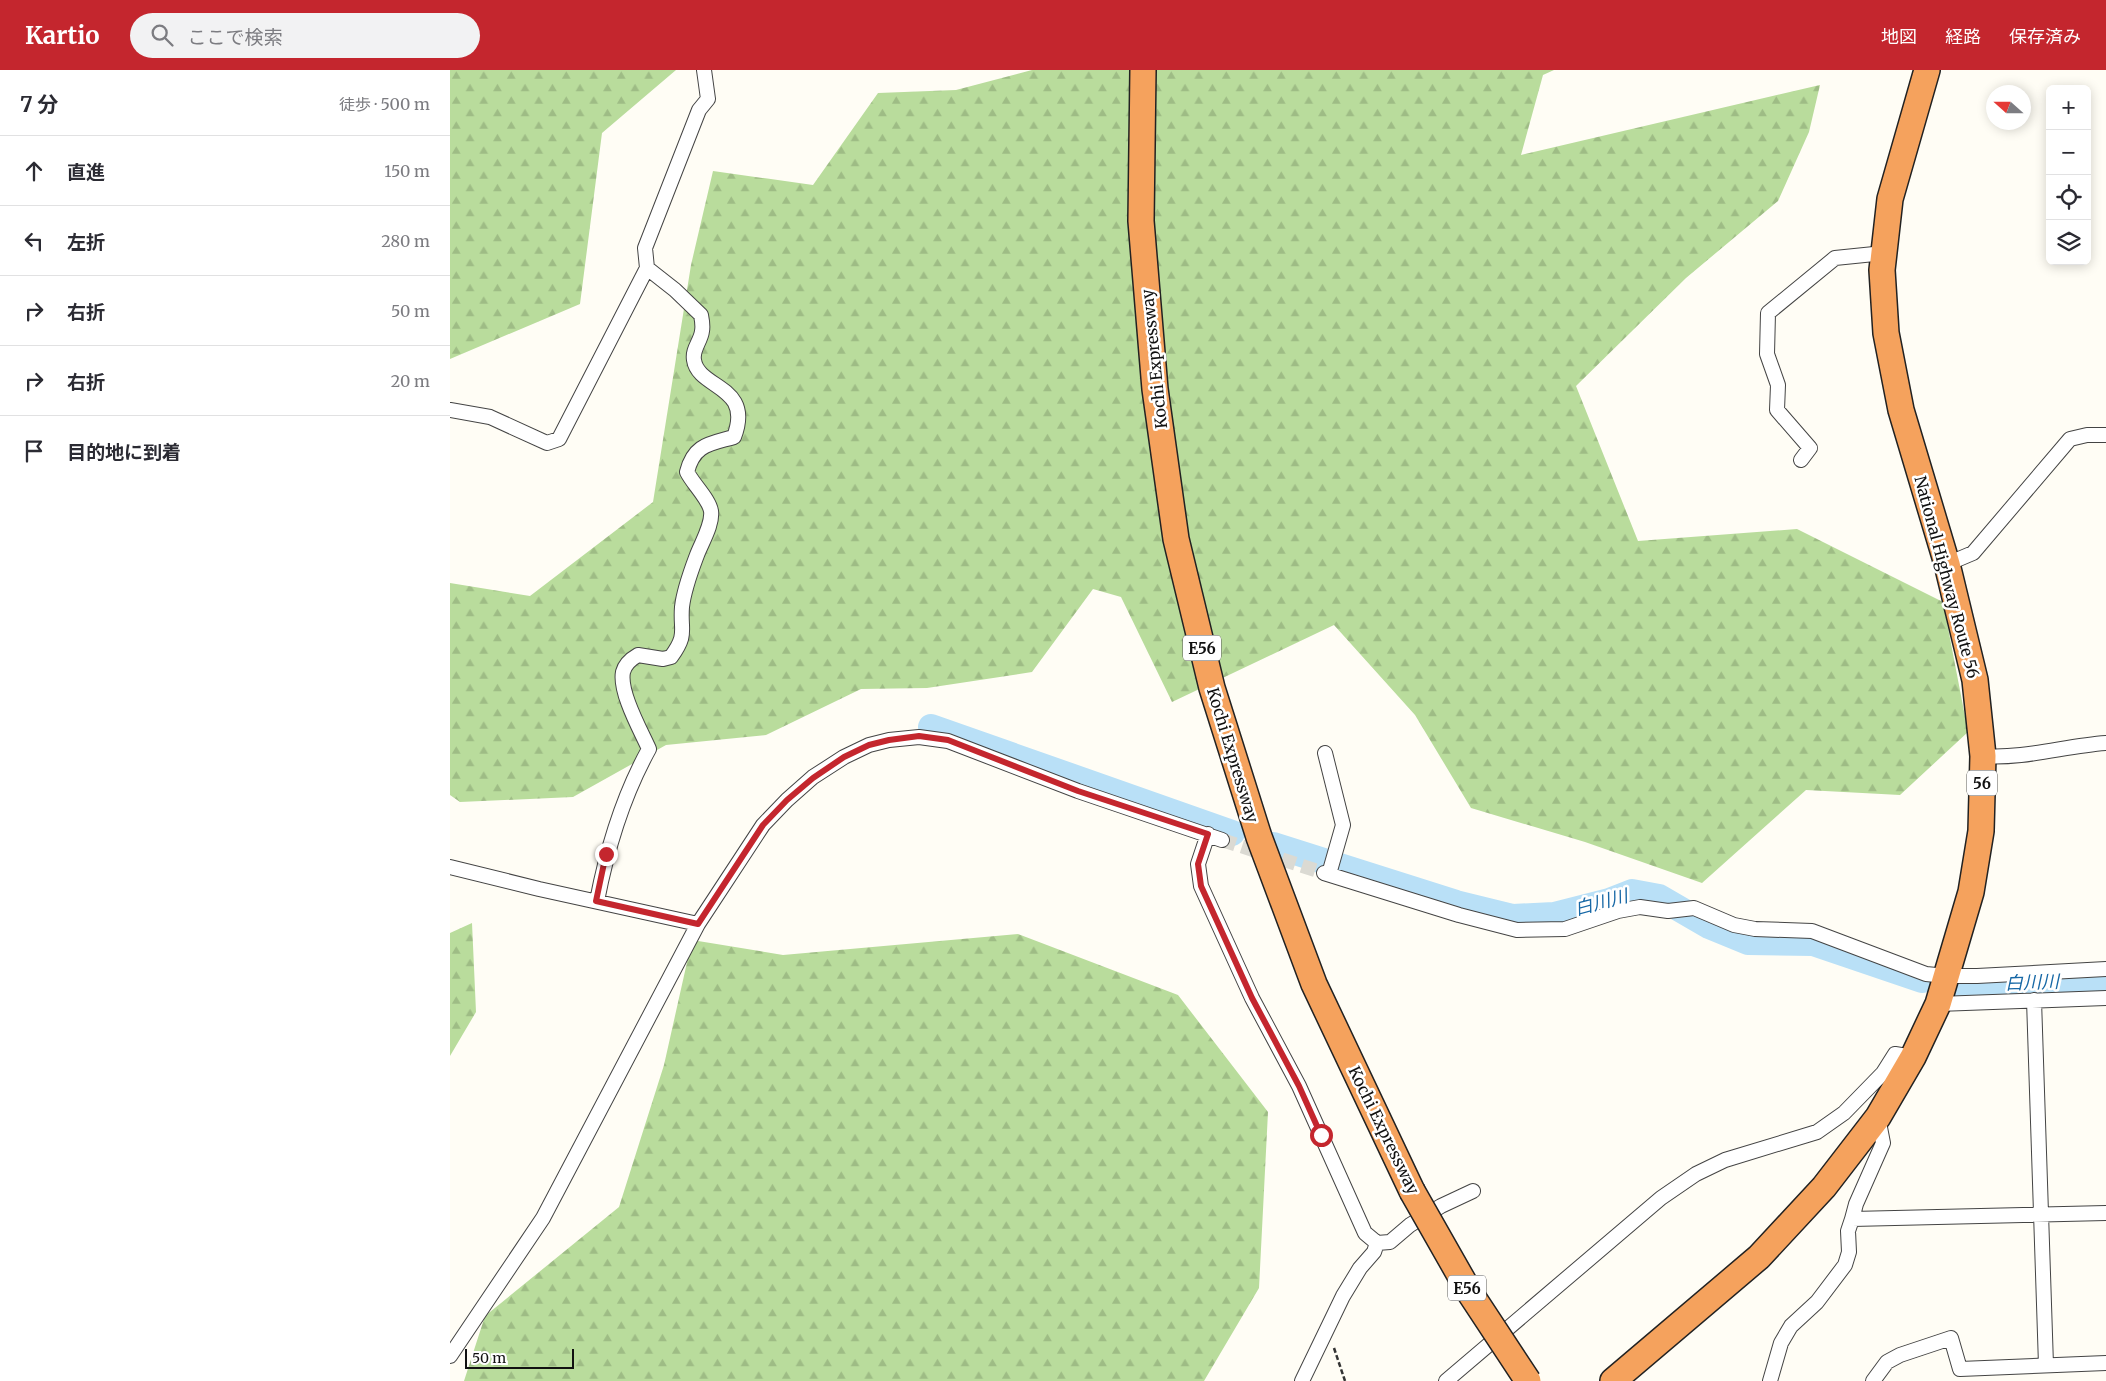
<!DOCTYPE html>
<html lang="ja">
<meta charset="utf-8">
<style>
:root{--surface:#fff;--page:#f2f2f3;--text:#2b2b33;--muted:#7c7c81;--line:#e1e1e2;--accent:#c4262e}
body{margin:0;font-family:Merriweather,"Noto Sans JP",serif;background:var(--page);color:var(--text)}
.controls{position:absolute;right:15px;top:15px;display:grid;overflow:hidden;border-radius:8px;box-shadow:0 2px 12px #0003}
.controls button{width:45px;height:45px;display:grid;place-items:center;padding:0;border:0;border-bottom:1px solid var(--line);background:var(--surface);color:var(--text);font:25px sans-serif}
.compass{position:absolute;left:1536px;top:15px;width:45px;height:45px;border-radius:50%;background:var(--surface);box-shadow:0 2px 12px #0003;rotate:291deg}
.scale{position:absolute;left:15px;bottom:12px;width:109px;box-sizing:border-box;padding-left:5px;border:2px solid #111;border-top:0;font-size:14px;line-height:18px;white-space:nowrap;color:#111;-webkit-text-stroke:4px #fff;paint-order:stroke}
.stop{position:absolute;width:15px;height:15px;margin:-11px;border:4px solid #c4262e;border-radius:50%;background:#fff}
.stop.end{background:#c4262e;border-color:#fff;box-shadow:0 1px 5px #0008}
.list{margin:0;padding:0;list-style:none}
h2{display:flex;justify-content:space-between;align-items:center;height:65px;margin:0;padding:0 20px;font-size:21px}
h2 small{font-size:16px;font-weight:400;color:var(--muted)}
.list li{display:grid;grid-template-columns:32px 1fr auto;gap:15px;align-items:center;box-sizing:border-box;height:70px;padding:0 20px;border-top:1px solid var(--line)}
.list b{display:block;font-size:19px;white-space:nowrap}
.list em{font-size:16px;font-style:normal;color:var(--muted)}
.icon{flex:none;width:28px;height:28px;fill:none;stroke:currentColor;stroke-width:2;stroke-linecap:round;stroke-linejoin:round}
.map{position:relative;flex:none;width:1656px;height:1311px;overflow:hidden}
header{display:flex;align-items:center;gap:30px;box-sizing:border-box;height:70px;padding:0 25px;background:var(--accent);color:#fff}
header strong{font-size:24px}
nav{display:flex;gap:28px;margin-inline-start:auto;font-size:18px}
.search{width:350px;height:45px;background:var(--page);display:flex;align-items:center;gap:12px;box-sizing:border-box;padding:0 18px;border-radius:28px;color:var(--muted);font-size:19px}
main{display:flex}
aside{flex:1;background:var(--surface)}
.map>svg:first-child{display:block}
.forest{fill:url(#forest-firs)}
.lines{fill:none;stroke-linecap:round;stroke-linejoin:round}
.river{stroke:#b9e0f7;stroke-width:26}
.street-tunnel{stroke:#dbdad3;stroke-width:14;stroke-dasharray:14 7;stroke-linecap:butt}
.street-casing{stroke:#444;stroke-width:16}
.highway-casing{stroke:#222;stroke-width:28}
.path{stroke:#333;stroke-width:2.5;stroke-dasharray:5 2.5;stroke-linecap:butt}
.street{stroke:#fff;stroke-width:14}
.highway{stroke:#f5a25d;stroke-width:25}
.highway-bridge-casing{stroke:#222;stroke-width:28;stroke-linecap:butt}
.highway-bridge{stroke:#f5a25d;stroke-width:25}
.route{stroke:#c4262e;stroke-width:6}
.labels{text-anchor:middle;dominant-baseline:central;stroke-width:5;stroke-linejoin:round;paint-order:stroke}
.shield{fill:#fff;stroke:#585858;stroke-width:1}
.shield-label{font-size:15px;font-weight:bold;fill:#111}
.street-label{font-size:16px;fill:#111;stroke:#fff}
.water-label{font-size:18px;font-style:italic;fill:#1768a6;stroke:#fff}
</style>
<header>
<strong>Kartio</strong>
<div class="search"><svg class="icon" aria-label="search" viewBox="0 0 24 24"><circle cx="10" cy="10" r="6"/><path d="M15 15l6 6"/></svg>ここで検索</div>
<nav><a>地図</a><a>経路</a><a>保存済み</a></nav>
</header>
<main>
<aside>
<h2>7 分<small>徒歩 · 500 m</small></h2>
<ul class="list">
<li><svg class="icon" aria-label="ahead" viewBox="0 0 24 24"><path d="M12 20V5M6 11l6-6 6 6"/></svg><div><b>直進</b></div><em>150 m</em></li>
<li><svg class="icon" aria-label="left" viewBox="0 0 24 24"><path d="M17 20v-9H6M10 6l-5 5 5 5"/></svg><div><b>左折</b></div><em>280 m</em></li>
<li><svg class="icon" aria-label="right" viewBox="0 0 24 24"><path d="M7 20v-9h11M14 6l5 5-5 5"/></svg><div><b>右折</b></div><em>50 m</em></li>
<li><svg class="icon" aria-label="right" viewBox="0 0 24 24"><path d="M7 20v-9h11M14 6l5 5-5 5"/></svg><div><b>右折</b></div><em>20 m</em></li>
<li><svg class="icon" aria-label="arrive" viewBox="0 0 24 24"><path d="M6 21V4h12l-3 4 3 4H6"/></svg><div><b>目的地に到着</b></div></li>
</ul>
</aside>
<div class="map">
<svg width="1656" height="1311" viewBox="0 0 1656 1311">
<defs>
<pattern id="forest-firs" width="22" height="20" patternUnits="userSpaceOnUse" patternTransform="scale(1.25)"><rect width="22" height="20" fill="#b9dc9c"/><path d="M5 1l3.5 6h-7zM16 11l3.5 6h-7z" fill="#9ebc85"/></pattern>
</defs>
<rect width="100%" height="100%" fill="#fffdf5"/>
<path class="forest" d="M0 0H226L152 63 130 234 0 289Z
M582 0H1104L1093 5 1071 85 1370 15 1359 62 1328 131 1236 208 1126 316 1188 471 1347 459 1493 532 1518 662 1450 725 1356 720 1252 813 1135 772 1021 738 965 645 884 555 722 632 671 527 643 519 582 602 477 618 411 619 316 665 216 675 123 727 10 732 0 725V513L80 526 203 432 241 195 263 101 363 115 428 23 506 20Z
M22 853 26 942 0 986V863Z
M568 864 728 925 818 1042 809 1218 754 1311H14L35 1246 169 1137 214 995 242 870 333 885Z"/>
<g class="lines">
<path class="river" d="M481 657 782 763
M823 775 1006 833 1063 847 1104 845 1159 831 1182 822 1209 827 1259 856 1298 872 1363 873 1472 910
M1509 914 1656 910"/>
<path class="street-tunnel" d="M772 770 874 803"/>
<g class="street-casing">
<path id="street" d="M0 340 40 347 97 373 109 369 197 198 195 178 249 40 258 29 254 0
M1351 390 1360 378 1327 340 1328 315 1317 284 1318 243 1385 188 1434 183
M1497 494 1523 483 1620 369 1637 365H1656
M875 683 893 755 879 804
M1533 686C1574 689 1615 676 1656 673
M758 764 748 794 751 816 802 928 849 1016 915 1163 927 1173 940 1172 960 1155 991 1136 1023 1121
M0 797 89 819 248 854
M874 803 1009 845 1067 860 1115 859 1168 841 1190 837 1218 841 1244 838 1284 855 1305 859 1362 861 1476 904 1496 906H1527L1656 899
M147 831C157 779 173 726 199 679 191 661 169 622 173 602 175 594 181 589 188 585L213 589 221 587C238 564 230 561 232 537 234 519 241 501 247 485 252 472 263 454 261 441 259 429 243 414 237 402 244 374 260 374 284 367 304 315 248 319 244 290 242 279 251 271 252 261 253 256 252 250 251 245L225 220 197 198
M1584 930 1596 1295
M1488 934 1656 928
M1428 1047 1433 1073 1406 1134 1402 1149 1656 1143
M0 1286 93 1148 248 854 313 755 337 730 363 707 394 687 419 675 439 670 469 667 498 671 628 721 772 770
M852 1311 893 1226 910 1198 924 1182 927 1173
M996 1311 1211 1128 1246 1104 1275 1090 1367 1062 1394 1043 1433 1003 1445 984 1463 987
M1320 1311 1331 1273 1341 1256 1367 1232 1395 1195 1399 1182 1398 1161 1402 1149
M1423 1311 1437 1292 1450 1285 1501 1268 1510 1299 1656 1293"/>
</g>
<g class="highway-casing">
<path id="highway" d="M693 0 691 151 705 319 726 469 762 618 809 767 864 914 962 1121
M1163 1311 1309 1187 1374 1117 1428 1047 1463 987 1488 934 1521 822 1531 761 1533 686 1525 610 1497 494 1451 340 1436 263 1432 200 1440 129 1477 0"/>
</g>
<path class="path" d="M884 1278 895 1311"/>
<use href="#street" class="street"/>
<use href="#highway" class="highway"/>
<g class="highway-bridge-casing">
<path id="highway-bridge" d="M962 1121 1020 1223 1078 1311"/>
</g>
<use href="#highway-bridge" class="highway-bridge"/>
</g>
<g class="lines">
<path class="route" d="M156 784 146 831 248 854 313 755 337 730 363 708 394 687 419 675 439 670 469 666 498 670 628 721 758 764 748 794 751 816 802 928 849 1016 871 1065"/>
</g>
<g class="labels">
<g class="shield">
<rect x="733" y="565.5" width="38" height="25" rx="4"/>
<rect x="1517" y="700.5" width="30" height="25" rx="4"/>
<rect x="998" y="1205.5" width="38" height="25" rx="4"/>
</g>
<g class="shield-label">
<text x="752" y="578">E56</text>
<text x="1532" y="713">56</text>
<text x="1017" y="1218">E56</text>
</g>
<g class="street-label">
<text transform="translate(704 289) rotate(-96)">Kochi Expressway</text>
<text transform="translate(1497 507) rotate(75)">National Highway Route 56</text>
<text transform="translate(783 685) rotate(73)">Kochi Expressway</text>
<text transform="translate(934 1060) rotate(64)">Kochi Expressway</text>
</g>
<g class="water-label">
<text transform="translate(1151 832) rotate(-15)">白川川</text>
<text transform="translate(1582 912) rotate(-2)">白川川</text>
</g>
</g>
</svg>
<div class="controls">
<button>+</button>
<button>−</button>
<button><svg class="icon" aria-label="locate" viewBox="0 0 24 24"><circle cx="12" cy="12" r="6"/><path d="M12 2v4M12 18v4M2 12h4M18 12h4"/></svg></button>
<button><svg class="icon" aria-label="layers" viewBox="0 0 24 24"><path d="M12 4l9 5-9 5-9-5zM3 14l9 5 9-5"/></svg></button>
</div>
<svg class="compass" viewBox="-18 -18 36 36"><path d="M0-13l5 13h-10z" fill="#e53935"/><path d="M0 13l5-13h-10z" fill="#7c7c81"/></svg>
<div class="scale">50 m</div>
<div class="stop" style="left:871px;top:1065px"></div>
<div class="stop end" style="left:156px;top:784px"></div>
</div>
</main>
